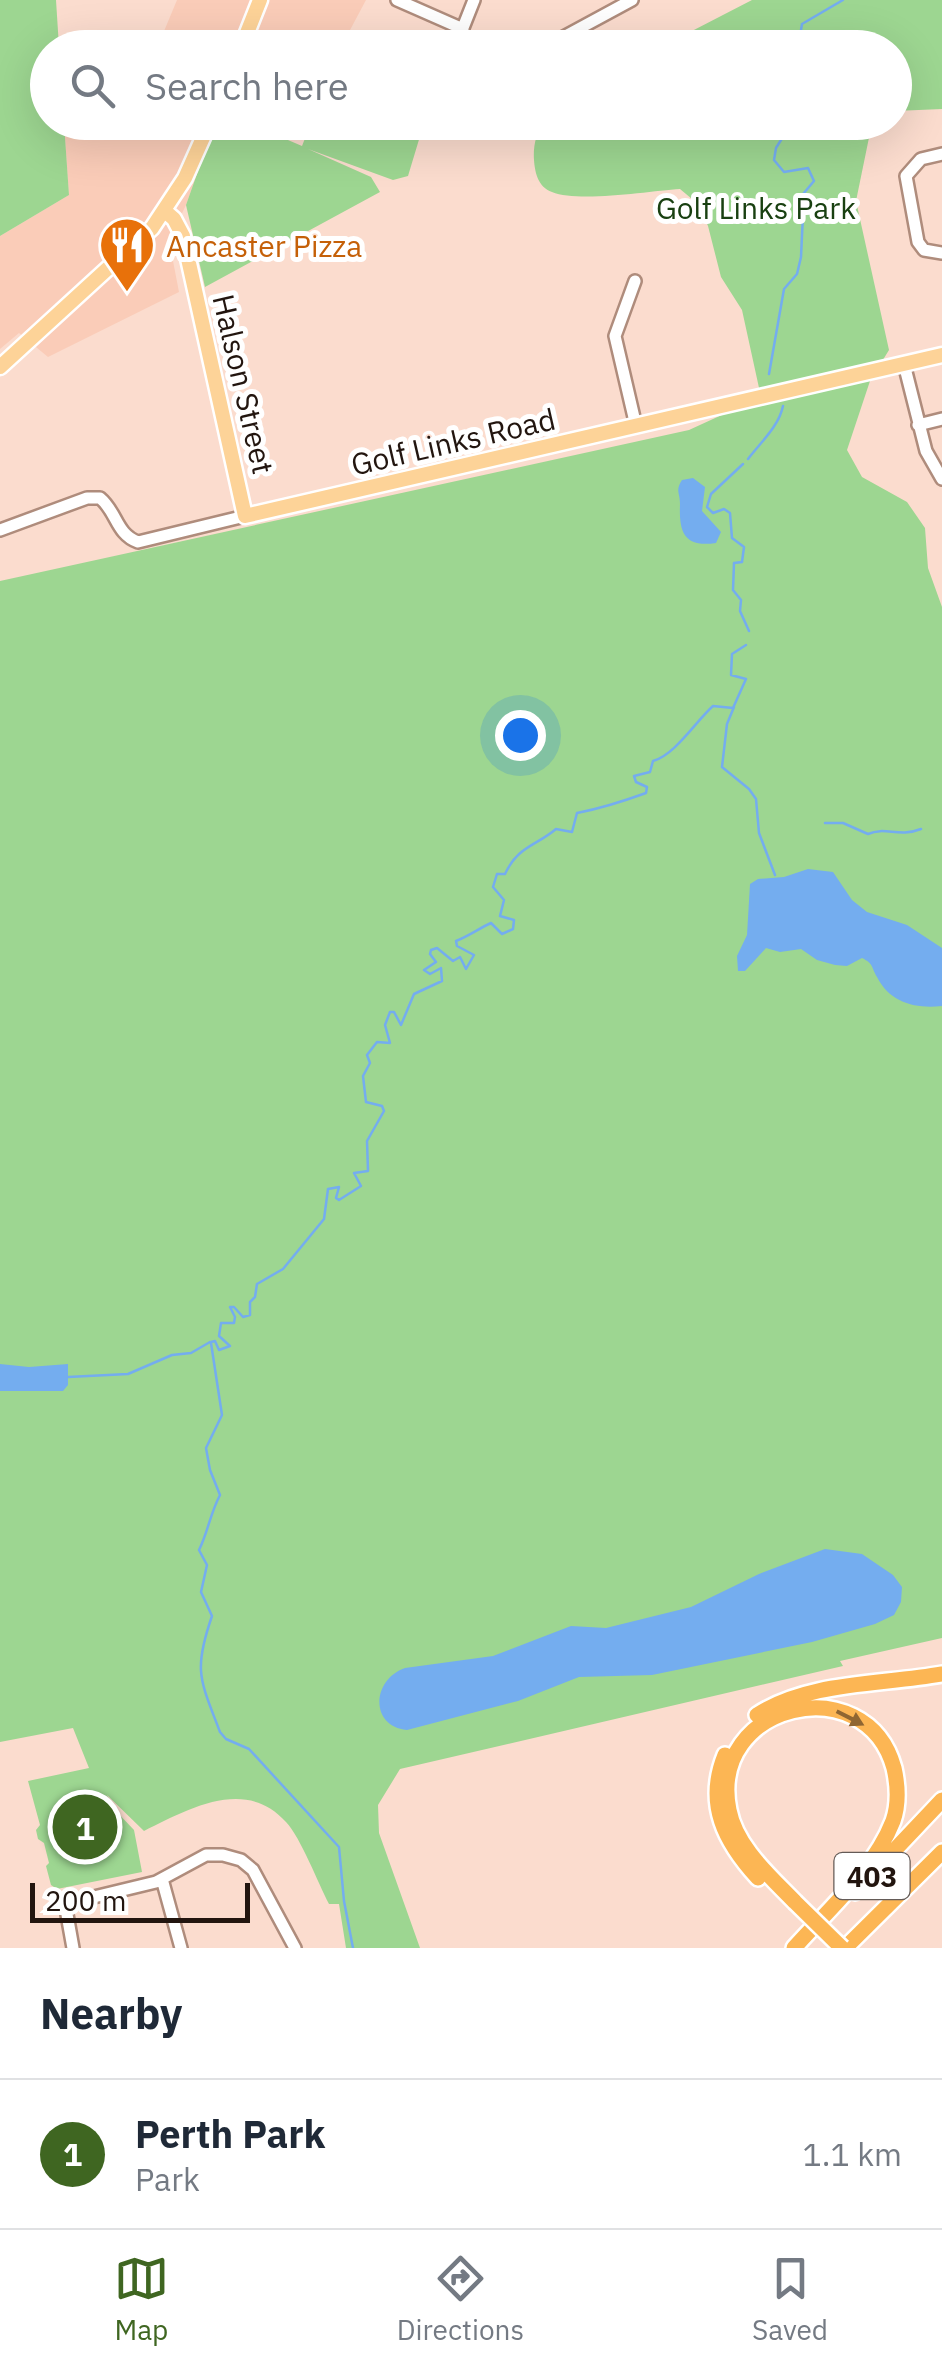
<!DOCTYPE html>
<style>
:root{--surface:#fff;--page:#f2f2f3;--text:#1f2937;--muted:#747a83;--line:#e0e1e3;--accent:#3f6621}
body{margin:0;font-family:"IBM Plex Sans",sans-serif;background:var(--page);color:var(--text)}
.scale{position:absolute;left:30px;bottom:25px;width:220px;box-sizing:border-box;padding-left:10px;border:5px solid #22150f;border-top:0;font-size:28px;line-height:35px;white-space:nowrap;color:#22150f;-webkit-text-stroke:8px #fff;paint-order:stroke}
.you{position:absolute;left:520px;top:735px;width:35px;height:35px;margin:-25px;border:8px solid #fff;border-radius:50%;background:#1a73e8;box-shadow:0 0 0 15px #1a73e833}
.badge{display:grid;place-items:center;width:65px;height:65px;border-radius:50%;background:var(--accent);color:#fff;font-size:32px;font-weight:700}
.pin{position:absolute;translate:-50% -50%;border:5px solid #fff;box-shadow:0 2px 10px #0006}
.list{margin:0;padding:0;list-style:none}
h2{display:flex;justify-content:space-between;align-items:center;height:130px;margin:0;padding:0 40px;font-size:42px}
h2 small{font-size:32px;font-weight:400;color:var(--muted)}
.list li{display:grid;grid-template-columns:65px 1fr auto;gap:30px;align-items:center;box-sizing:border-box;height:150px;padding:0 40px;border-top:2px solid var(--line)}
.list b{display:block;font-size:38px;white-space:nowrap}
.list p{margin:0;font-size:32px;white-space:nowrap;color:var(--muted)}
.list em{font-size:32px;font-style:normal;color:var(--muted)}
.icon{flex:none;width:55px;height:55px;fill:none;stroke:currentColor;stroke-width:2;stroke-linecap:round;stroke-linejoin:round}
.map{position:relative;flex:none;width:942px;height:1948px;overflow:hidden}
.search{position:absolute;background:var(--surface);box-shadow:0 10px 40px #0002;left:30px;right:30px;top:30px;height:110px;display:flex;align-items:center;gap:25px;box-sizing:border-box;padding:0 35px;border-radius:55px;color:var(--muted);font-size:38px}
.sheet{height:280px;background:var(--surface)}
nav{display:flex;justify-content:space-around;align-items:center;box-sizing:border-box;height:140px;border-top:2px solid var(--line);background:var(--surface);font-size:28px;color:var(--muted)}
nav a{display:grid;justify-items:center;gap:5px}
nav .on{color:var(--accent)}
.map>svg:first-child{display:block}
.built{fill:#faccb8}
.green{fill:#9dd691}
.water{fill:#74adef}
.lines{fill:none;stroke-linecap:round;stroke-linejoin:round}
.stream{stroke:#74adef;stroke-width:2.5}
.minor-casing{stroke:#af8c7c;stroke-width:16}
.major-casing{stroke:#fff;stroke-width:19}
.highway-casing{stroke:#fff;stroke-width:20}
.minor{stroke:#fff;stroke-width:11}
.major{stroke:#fdd398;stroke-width:14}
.highway{stroke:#fcb654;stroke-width:15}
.highway-bridge-casing{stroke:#fff;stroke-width:20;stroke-linecap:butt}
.highway-bridge{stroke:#fcb654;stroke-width:15}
.oneway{fill:#8f6632}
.labels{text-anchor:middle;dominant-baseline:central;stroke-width:10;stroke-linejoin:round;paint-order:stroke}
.shield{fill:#fff;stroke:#645b57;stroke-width:2.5}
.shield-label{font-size:28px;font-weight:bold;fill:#22150f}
.park-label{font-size:30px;fill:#194011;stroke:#fff}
.food-label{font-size:30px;fill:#c56008;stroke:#fff;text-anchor:start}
.street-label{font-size:30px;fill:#22150f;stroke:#fff}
</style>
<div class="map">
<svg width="942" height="1948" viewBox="0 0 942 1948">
<rect width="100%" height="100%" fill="#fbdcce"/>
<path class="built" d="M177 0H366L341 47 157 48Z
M64 123H215L186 205 169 240 179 292 48 357 19 333 0 349V236L69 195Z"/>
<path class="green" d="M0 0H56L59 47 48 48V122L64 123 69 195 0 236Z
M752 0H942V109L895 111 894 48 661 47Z
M545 122 872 123 856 201 889 350 870 381 847 450 862 477 907 502 925 528 928 568 942 607V1638L840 1661 843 1666 400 1769 378 1805 379 1833 420 1948H346L339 1904H329C318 1883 301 1838 286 1822 245 1776 187 1810 144 1831L107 1795 114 1809 134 1830 142 1872 57 1889 51 1885 46 1866 49 1863 44 1843 38 1839 36 1830 40 1825 28 1781 89 1768 73 1728 0 1742V581L689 430 761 397 742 310 721 277 708 226 698 204 680 189C649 191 579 203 552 192 538 187 535 173 534 160 533 147 536 131 545 122Z
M215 123H248L302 146 311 123H424L408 176 393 180 308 149 371 177 380 192 205 287 186 205Z"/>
<path class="water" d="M693 478 705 487 702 511 721 532 716 543C683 548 679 531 680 504 680 492 675 491 682 480Z
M808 869 833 872 852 900 867 912 907 925 942 948V1006C916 1009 890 1003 877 977 871 967 874 964 862 958L847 966 835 965 817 960 801 949 780 952 766 948 745 971H738L737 956 747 935 750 884 758 879 784 877Z
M0 1364 29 1367 68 1364V1385L63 1391H0Z
M825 1549 862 1554 893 1575 902 1587 901 1602 894 1615 875 1624 812 1642 652 1675 579 1677 518 1701 407 1730C370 1727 371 1680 405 1668L493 1656 571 1626 606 1628 691 1607 759 1574Z"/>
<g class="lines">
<path class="stream" d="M798 48 802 24 843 0
M769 374 784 289 797 274 801 257 803 214 798 200 814 181 808 168 784 172 774 160 776 148 786 132 784 122
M748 459C761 442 779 426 783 406
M743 464 711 494 707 507 713 513 724 509 730 513 732 538 744 547 742 562 734 563 733 590 741 600 740 611 749 631
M734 707 727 724 722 767 749 789 756 799 759 833 775 875
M825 823H843L868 834C886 826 898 838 921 829
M211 1342 215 1341 219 1350 230 1346 219 1336 221 1323H234L235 1317 230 1307H234L243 1317 250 1315V1302L255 1297 257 1284 283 1269 324 1219 328 1189 339 1187 336 1198 339 1200 361 1186 354 1173 368 1171 367 1141 384 1111 382 1106 366 1102 363 1076 370 1063 367 1055 377 1042 390 1043 385 1025 390 1012H394L401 1025 414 994 442 981 441 968 430 974 424 970 436 962 430 954 431 950 437 948 453 961 460 957 466 969 474 955 457 946 456 941C469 936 478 929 491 923L502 934 513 929 514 920 500 916 504 900 493 887 497 874H505C518 846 536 846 556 829L572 832 577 813C603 808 624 801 646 793L647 787 636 782 634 776 650 772 653 761C675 755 696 721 713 706L733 708 746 679 731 675 732 654 746 645
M211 1343 222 1415 206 1448 210 1470 220 1495C210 1514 208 1532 199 1550L207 1565 201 1592 212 1616C193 1671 200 1679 220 1732L226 1739 249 1749 339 1847 344 1901 353 1948
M68 1377 128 1374 172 1355 191 1353 210 1342"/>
<g class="minor-casing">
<path id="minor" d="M397 0 463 29
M558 40 632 0
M455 48 474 0
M442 122 444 126
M942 154 921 159 906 176 918 242 924 250 942 253
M635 281 615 336 636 426
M904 364 926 451 942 479
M918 425 942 419
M0 530 87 498H100C117 512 116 534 138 542L245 516
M162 1879 181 1948
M73 1948 66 1909 69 1903 156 1882 206 1855H223L241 1860 253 1870 295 1948"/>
</g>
<g class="major-casing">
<path id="major" d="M241 48 260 0
M166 212 174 219 183 236 245 516 942 355
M0 367 152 228 185 178 210 122"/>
</g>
<g class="highway-casing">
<path id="highway" d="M757 1715C809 1681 882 1685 942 1674
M725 1755C705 1804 725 1842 758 1878
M855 1892 942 1800
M794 1948C828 1910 874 1870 893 1821 899 1804 898 1786 894 1768 866 1666 707 1703 729 1810 736 1847 770 1876 795 1902
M845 1948 942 1852"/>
</g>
<use href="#minor" class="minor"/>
<use href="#major" class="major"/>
<use href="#highway" class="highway"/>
<g class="highway-bridge-casing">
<path id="highway-bridge" d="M795 1902 842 1948"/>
</g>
<use href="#highway-bridge" class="highway-bridge"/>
</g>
<defs><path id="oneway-solid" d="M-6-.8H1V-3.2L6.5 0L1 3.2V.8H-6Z" transform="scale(2.5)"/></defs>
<use class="oneway" href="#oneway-solid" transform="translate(850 1718) rotate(27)"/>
<defs>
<g id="restaurant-pin" transform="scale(2.875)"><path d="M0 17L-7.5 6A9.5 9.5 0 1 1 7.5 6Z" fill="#e8710a" stroke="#fff"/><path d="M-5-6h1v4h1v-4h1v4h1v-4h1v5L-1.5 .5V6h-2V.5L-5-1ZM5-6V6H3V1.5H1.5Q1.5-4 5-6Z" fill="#fff"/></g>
</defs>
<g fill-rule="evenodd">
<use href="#restaurant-pin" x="127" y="245"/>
</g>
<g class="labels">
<rect class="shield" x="834.5" y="1853" width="75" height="46" rx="8"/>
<g class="shield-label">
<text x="872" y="1876">403</text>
</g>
<g class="park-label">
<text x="756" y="207">Golf Links Park</text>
</g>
<g class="food-label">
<text x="166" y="245">Ancaster Pizza</text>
</g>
<g class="street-label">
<text transform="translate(244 384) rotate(77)">Halson Street</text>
<text transform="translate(453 441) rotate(-13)">Golf Links Road</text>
</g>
</g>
</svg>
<div class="scale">200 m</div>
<div class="you"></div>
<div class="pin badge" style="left:85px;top:1827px">1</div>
<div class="search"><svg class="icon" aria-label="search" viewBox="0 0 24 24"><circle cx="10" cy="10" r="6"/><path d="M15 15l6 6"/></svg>Search here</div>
</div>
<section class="sheet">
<h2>Nearby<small></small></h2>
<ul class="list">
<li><span class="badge">1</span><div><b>Perth Park</b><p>Park</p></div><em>1.1 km</em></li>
</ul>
</section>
<nav>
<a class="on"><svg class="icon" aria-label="map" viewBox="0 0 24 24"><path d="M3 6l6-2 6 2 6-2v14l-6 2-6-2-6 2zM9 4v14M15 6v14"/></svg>Map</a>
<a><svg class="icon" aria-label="directions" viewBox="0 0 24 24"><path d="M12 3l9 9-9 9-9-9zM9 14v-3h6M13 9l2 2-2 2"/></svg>Directions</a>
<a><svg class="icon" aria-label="saved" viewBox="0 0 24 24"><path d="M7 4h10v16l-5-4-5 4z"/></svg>Saved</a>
</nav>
